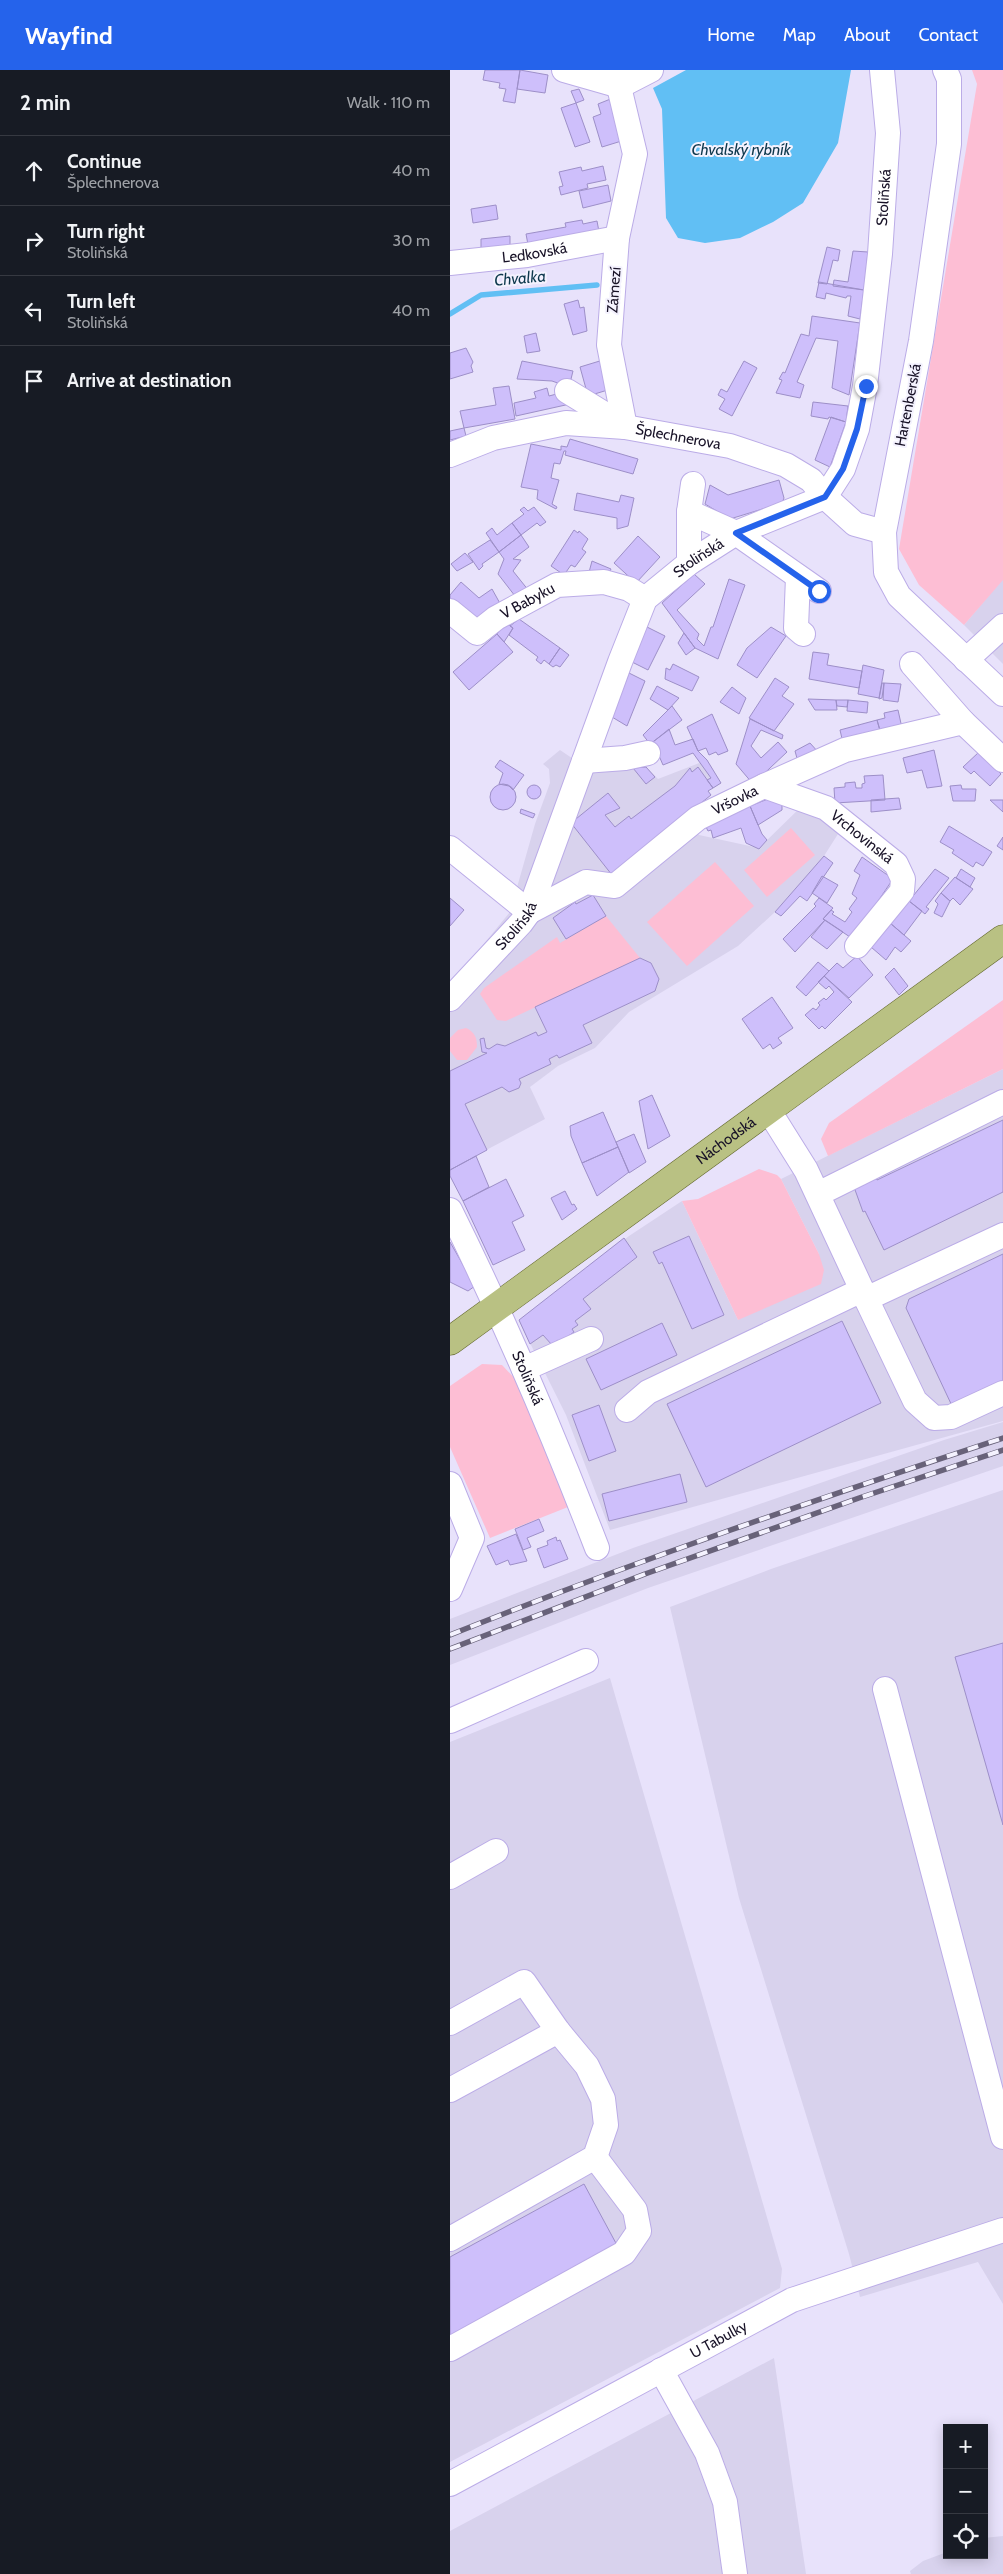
<!DOCTYPE html>
<meta charset="utf-8">
<style>
:root{--surface:#171b24;--page:#20242c;--text:#f1f3f6;--muted:#9ea1a6;--line:#363941;--accent:#2563eb}
body{margin:0;font-family:Cabin,sans-serif;background:var(--page);color:var(--text)}
.controls{position:absolute;right:15px;bottom:15px;display:grid;overflow:hidden;border-radius:0px;box-shadow:0 2px 12px #0003}
.controls button{width:45px;height:45px;display:grid;place-items:center;padding:0;border:0;border-bottom:1px solid var(--line);background:var(--surface);color:var(--text);font:25px sans-serif}
.stop{position:absolute;width:15px;height:15px;margin:-11px;border:4px solid #2563eb;border-radius:50%;background:#fff}
.stop.end{background:#2563eb;border-color:#fff;box-shadow:0 1px 5px #0008}
.list{margin:0;padding:0;list-style:none}
h2{display:flex;justify-content:space-between;align-items:center;height:65px;margin:0;padding:0 20px;font-size:21px}
h2 small{font-size:16px;font-weight:400;color:var(--muted)}
.list li{display:grid;grid-template-columns:32px 1fr auto;gap:15px;align-items:center;box-sizing:border-box;height:70px;padding:0 20px;border-top:1px solid var(--line)}
.list b{display:block;font-size:19px;white-space:nowrap}
.list p{margin:0;font-size:16px;white-space:nowrap;color:var(--muted)}
.list em{font-size:16px;font-style:normal;color:var(--muted)}
.icon{flex:none;width:28px;height:28px;fill:none;stroke:currentColor;stroke-width:2;stroke-linecap:round;stroke-linejoin:round}
.map{position:relative;flex:none;width:553px;height:2504px;overflow:hidden}
header{display:flex;align-items:center;gap:30px;box-sizing:border-box;height:70px;padding:0 25px;background:var(--accent);color:#fff}
header strong{font-size:24px}
nav{display:flex;gap:28px;margin-inline-start:auto;font-size:18px}
main{display:flex}
aside{flex:1;background:var(--surface)}
.map>svg:first-child{display:block}
.built{fill:#d8d2ed}
.green{fill:#fdbed4}
.water{fill:#61bff4}
.lines{fill:none;stroke-linecap:round;stroke-linejoin:round}
.stream{stroke:#61bff4;stroke-width:5.5}
.building{fill:#cebffb;stroke:#9d8fc8}
.minor-casing{stroke:#bbace7;stroke-width:26}
.major-casing{stroke:#63682e;stroke-width:29}
.minor{stroke:#fff;stroke-width:24}
.major{stroke:#b9c183;stroke-width:28}
.rail-casing{stroke:#686279;stroke-width:5.5}
.rail{stroke:#f4f2fe;stroke-width:4;stroke-dasharray:11;stroke-linecap:butt}
.route{stroke:#2563eb;stroke-width:6}
.labels{text-anchor:middle;dominant-baseline:central;stroke-width:4;stroke-linejoin:round;paint-order:stroke}
.street-label{font-size:15px;fill:#181227;stroke:#f4f2fe}
.water-label{font-size:16px;font-style:italic;fill:#0e384d;stroke:#f4f2fe}
</style>
<header>
<strong>Wayfind</strong>
<nav><a>Home</a><a>Map</a><a>About</a><a>Contact</a></nav>
</header>
<main>
<aside>
<h2>2 min<small>Walk · 110 m</small></h2>
<ul class="list">
<li><svg class="icon" aria-label="ahead" viewBox="0 0 24 24"><path d="M12 20V5M6 11l6-6 6 6"/></svg><div><b>Continue</b><p>Šplechnerova</p></div><em>40 m</em></li>
<li><svg class="icon" aria-label="right" viewBox="0 0 24 24"><path d="M7 20v-9h11M14 6l5 5-5 5"/></svg><div><b>Turn right</b><p>Stoliňská</p></div><em>30 m</em></li>
<li><svg class="icon" aria-label="left" viewBox="0 0 24 24"><path d="M17 20v-9H6M10 6l-5 5 5 5"/></svg><div><b>Turn left</b><p>Stoliňská</p></div><em>40 m</em></li>
<li><svg class="icon" aria-label="arrive" viewBox="0 0 24 24"><path d="M6 21V4h12l-3 4 3 4H6"/></svg><div><b>Arrive at destination</b></div></li>
</ul>
</aside>
<div class="map">
<svg width="553" height="2504" viewBox="0 0 553 2504">
<rect width="100%" height="100%" fill="#e8e2fb"/>
<path class="built" d="M553 505V594L514 555 552 510Z
M110 680 141 701 196 697 208 709 257 690 271 713 258 721 261 725 236 748 249 765 309 778 354 734 374 741 388 764 374 786 325 842 288 876 179 942 145 978 108 996 80 1017 95 1049 0 1099V915L60 842 85 754 100 713 99 699 93 694Z
M553 999V1351L160 1460 116 1345 69 1251 179 1166 232 1131 288 1250 369 1184 331 1109Z
M553 1352V1396L198 1518 0 1595V1549L183 1478 494 1370Z
M553 1420V2234L528 2192 410 2227 399 2184 289 1828 220 1537 321 1499Z
M160 1608 332 2199 330 2218 0 2392V1672Z
M324 2288 356 2504H0V2461Z
M553 2466V2504H461L460 2501 473 2491 497 2482V2485H534V2468Z"/>
<path class="green" d="M522 0H553V510L514 555 469 515 449 479 527 14Z
M341 758 365 785 317 827 294 800Z
M265 792 304 836 237 896 197 852Z
M156 846 190 888 56 951 47 950 30 924 34 918 107 867 110 873Z
M553 930V999L378 1086 371 1069 379 1053Z
M16 958C25 962 27 968 27 977L17 990H7L0 981V968L8 960Z
M309 1099 327 1105 331 1109 369 1184 374 1200 371 1214 288 1250 232 1131 248 1129Z
M32 1294 52 1295 70 1314 118 1437 40 1468 0 1377V1316Z"/>
<path class="water" d="M236 0H401L388 73 353 133 323 152 290 168 255 173 228 168 216 148 212 39 203 18Z"/>
<g class="lines">
<path class="stream" d="M0 244 31 225 147 215"/>
</g>
<path class="building" d="M35 0H70L65 33 53 31 56 19 49 18 50 13 33 10Z
M70 0 98 5 95 23 67 19Z
M129 19 134 30 126 33 121 21Z
M163 28 178 69 152 77 143 47 151 44 148 34Z
M126 33 140 72 125 77 111 38Z
M153 96 156 110 137 114 138 118 111 125 109 117 113 116 109 102 131 97 132 101Z
M158 115 161 131 133 138 129 121Z
M46 135 48 149 23 153 21 139Z
M132 150 133 154 147 151 150 167 79 180 76 164 116 157 115 153Z
M60 166V181L31 182V169Z
M377 177 390 180 388 191 383 190 377 214 368 213Z
M403 181 418 182 414 220 383 216 384 210 398 212Z
M369 212 414 220 410 249 398 246 401 226H397L396 228 376 223 375 229 366 227Z
M128 230 130 238 134 237 137 261 123 265 114 234Z
M362 246 410 253 399 325 382 318 388 271 366 268 347 312 354 315 350 328 326 323 332 310 329 309 333 302 335 303 351 264 359 266Z
M86 263 90 281 77 283 74 266Z
M16 278 23 292 21 296 23 302 0 309V283Z
M153 290 161 319 138 326 130 297Z
M72 291 123 301 119 317 102 311 67 309Z
M294 291 307 298 282 346 269 339 275 329 268 325 271 319 277 322Z
M59 316 65 349 14 358 10 341 46 335 43 318Z
M97 318 99 326 114 322 120 334 66 346 64 333 86 328 84 322Z
M363 332 398 336 396 352 379 347 378 349 361 346Z
M381 347 396 352 380 397 365 390Z
M14 358 16 366 0 370V361Z
M120 369 188 389 183 404 115 385 116 381H114L110 394 104 393 101 408 109 410 102 434 107 437 106 439 87 429 88 420 71 417 81 374 111 380V376L117 377Z
M329 410 334 428 332 433 280 449 255 434 260 415 278 425Z
M127 423 169 432 171 425 184 428 178 456 167 459V448L124 440Z
M74 437 78 441 84 437 96 452 90 456 87 453 71 465 62 453 74 444 70 440Z
M62 453 71 465 49 482 36 463 42 458 47 465Z
M124 460 128 463 129 461 138 469 132 479 136 482 125 497 121 495 114 505 101 496Z
M71 465 79 477 63 489 71 490 63 501 79 521 65 526 48 504 54 489 49 482Z
M188 466 210 487 186 513 164 493Z
M40 470 49 482 32 494 33 496 29 500 18 484Z
M15 483 23 492 7 501 1 494Z
M142 491 161 499 157 507 138 506Z
M244 504 255 514 227 540 249 564 247 569 254 576 261 557H263L279 509 295 515 268 589 245 578 212 533Z
M11 512 29 528 42 519 52 537 27 553 0 529V525Z
M69 549 110 578 99 594 94 590 91 594 86 590 88 587 59 565 63 558 60 556Z
M55 552 63 558 54 572 47 564Z
M195 556 215 566 198 600 178 590Z
M321 557 336 566 307 608 287 595 297 578Z
M234 563 245 578 236 585 228 573Z
M47 564 63 582 19 620 3 602Z
M110 578 119 585 110 597 106 595 103 597 99 594Z
M363 582 379 584 377 595 412 601 409 618 359 609Z
M223 594 249 607 242 621 215 609 216 598 220 600Z
M413 595 434 600 429 628 408 624Z
M179 603 195 611 177 656 162 647Z
M325 608 339 617 332 626 344 634 324 661 299 648Z
M432 613H434L432 628 429 629Z
M434 613 451 614 448 632 433 630Z
M207 616 229 628 218 640 200 629Z
M282 617 296 628 289 644 270 632Z
M358 629 386 630 387 640H365Z
M386 630H398L397 637 387 636Z
M398 630 418 632 417 643 397 641Z
M222 636 232 650 200 674 193 665Z
M448 640 452 658 431 664 427 650 435 648 434 643Z
M262 644 278 681 268 685 266 682 259 685 256 678 248 681 237 657Z
M300 649 333 665 332 669 311 660 301 676 311 688 328 672 337 682 303 714 286 694Z
M427 650 431 664 393 673 390 660Z
M219 659 225 675 243 669 248 681 257 690 271 713 263 718 257 710 261 708 243 683 213 695 203 672Z
M360 673 369 683 348 692 345 681Z
M484 680 492 716 477 718 472 700 457 703 453 688Z
M529 682 551 704 540 716 524 701 521 704 513 697Z
M50 690 74 705 63 720 59 716 49 714 53 703 45 697Z
M196 697 205 707 196 714 183 698Z
M248 697 263 718 258 721 261 725 162 805 121 753 158 723 170 738 155 745 165 757 179 746 181 749 225 716 240 698 242 702Z
M433 705 435 730 385 733 384 718 395 717V713L405 712 406 718H412V714L415 713 414 706Z
M40 727a13 13 0 1 1 26 0a13 13 0 1 1-26 0Z
M77 722a7 7 0 1 1 14 0a7 7 0 1 1-14 0Z
M511 715 512 719H526L525 731H503L500 716Z
M323 727 332 729V740L308 755 300 736Z
M449 728 451 739 421 742V730Z
M540 730H553V742Z
M300 736 312 764 317 770 309 779 296 773 291 758 263 768 261 760 258 761 256 757 265 749Z
M71 739 85 744 83 748 70 743Z
M499 756 542 782 533 796 526 792 523 797 502 783 504 780 490 772Z
M553 767V780L547 776Z
M374 786 383 793 357 831 350 826 331 846 325 842Z
M412 787 443 809 409 859 400 867 373 849 381 840 384 842 382 844 395 852 402 842 399 839 407 828 402 824 410 805 404 801Z
M485 799 499 808 476 837 479 839 475 844 459 831Z
M511 799 525 808 520 817 506 808Z
M372 806 388 815 377 833 362 823Z
M505 807 523 819 510 835 503 828 500 831 491 823Z
M491 823 500 831 492 847 484 843 488 834 485 831Z
M143 825 156 846 116 869 103 848 125 832 126 834Z
M0 828 14 840 0 856Z
M369 828 383 838 373 849 375 850 345 882 333 869 366 836 364 834Z
M459 831 472 841 454 865 440 853Z
M375 850 393 862 377 879 361 867Z
M440 853 461 871 451 882 445 877 436 890 421 877Z
M407 886 423 905 399 928 374 906 387 893 393 898Z
M190 888 201 893 209 909 205 921 133 955 142 973 109 988 107 985 99 989 101 994 69 1009 71 1013 69 1018 59 1022 52 1017 15 1034 37 1080 0 1100V1001L37 983 32 982 30 969 34 968 36 978 39 979 47 974 55 976 86 962 88 966 97 962 85 937Z
M368 892 379 901 356 926 346 917Z
M444 898 458 916 449 925 435 907Z
M374 906 402 932 375 959 372 956 369 959 355 945 363 938 366 940 370 935 368 933 374 928 376 930 384 922 379 916 376 919 368 912Z
M322 927 343 958 328 968 332 973 323 979 320 974 313 979 292 949Z
M202 1025 220 1066 198 1079 189 1031Z
M153 1042 168 1077 132 1093 121 1066 120 1056Z
M553 1050V1122L434 1180 415 1141 413 1142 404 1117 425 1107 427 1110Z
M184 1064 196 1092 179 1103 166 1072Z
M168 1077 179 1102 147 1126 132 1093Z
M26 1086 39 1117 13 1131 0 1106V1100Z
M56 1109 74 1146 62 1152 75 1180 43 1195 13 1131Z
M115 1121 122 1135 124 1134 127 1139 112 1150 101 1128Z
M239 1166 274 1245 242 1259 212 1192 209 1194 203 1182Z
M174 1168 187 1187 133 1229 141 1239 125 1251 128 1255 122 1259 124 1262 110 1272 108 1270 102 1275 93 1265 80 1274 69 1250Z
M0 1172 25 1216 18 1221 0 1212Z
M553 1184V1314L503 1338 456 1238 459 1229Z
M392 1251 431 1333 256 1417 217 1334Z
M212 1253 227 1285 151 1320 136 1289Z
M149 1335 166 1381 139 1391 122 1345Z
M230 1404 237 1432 159 1451 152 1424Z
M89 1449 94 1461 77 1468 81 1477 73 1480 65 1459Z
M66 1464 77 1491 60 1495 58 1490 46 1495 37 1476Z
M106 1467 107 1471 110 1470 118 1489 94 1498 87 1479 98 1475 97 1471Z
M553 1573V1755L505 1587Z
M134 2114 168 2177 0 2269V2187Z"/>
<g class="lines">
<g class="minor-casing">
<g id="minor">
<path d="M114 0 170 16"/>
<path d="M165 0 185 84 167 168 159 275 175 357"/>
<path d="M495 0 499 9V74L471 271 434 462 436 502 449 526 553 624"/>
<path d="M170 16 201 0"/>
<path id="s1" d="M0 193 77 185 167 168"/>
<path d="M117 321 174 356"/>
<path id="s2" d="M0 385 43 368 116 353 175 357 280 376 336 395 361 410 375 427 405 454 434 462"/>
<path d="M239 442 286 463 369 521"/>
<path d="M239 493V442L243 414"/>
<path d="M348 507 346 558 353 564"/>
<path id="s3" d="M0 541 27 563 46 548 107 515 154 512 179 519 195 529"/>
<path d="M516 590 553 556"/>
<path d="M462 594 513 652 553 690"/>
<path d="M134 691 175 688 198 683"/>
<path id="s4" d="M314 716 376 738 446 794 453 809 452 821 407 876"/>
<path d="M0 778 79 842"/>
<path id="s5" d="M79 842 136 812 165 816 248 748 314 716 395 680 513 652"/>
<path id="s6" d="M0 929 71 853 79 842 170 592 195 529 239 493 286 463 375 427 393 399 407 359 415 316 430 184 438 63 432 0"/>
<path d="M368 1124 553 1032"/>
<path id="s7" d="M0 1140C55 1251 103 1364 147 1478"/>
<path d="M412 1220 465 1331 484 1348 501 1347 553 1323"/>
<path d="M416 1229 553 1165"/>
<path d="M74 1299 141 1269"/>
<path d="M177 1340 198 1322 412 1220 356 1100 319 1041"/>
<path d="M0 1414 22 1468 0 1519"/>
<path d="M435 1619 553 2067"/>
<path d="M0 1651 136 1591"/>
<path d="M0 1807 46 1781"/>
<path d="M0 1953 74 1912 108 1961 137 1996 153 2029 156 2055 145 2087 0 2169"/>
<path d="M0 2020 108 1961"/>
<path d="M0 2279 174 2183 189 2161 185 2140 145 2087"/>
<path d="M211 2300 257 2383 275 2432 285 2504"/>
<path id="s8" d="M0 2414 342 2230 553 2160"/>
</g>
</g>
<g class="major-casing">
<g id="major">
<path id="s9" d="M0 1271 553 869"/>
</g>
</g>
<use href="#minor" class="minor"/>
<use href="#major" class="major"/>
<g class="rail-casing">
<path id="rail" d="M0 1565C182 1492 367 1429 553 1368
M0 1579 195 1504 409 1428 553 1380"/>
</g>
<use href="#rail" class="rail"/>
</g>
<g class="lines">
<path class="route" d="M369 521 286 463 375 427 393 399 407 359 416 316"/>
</g>
<g class="labels">
<g class="street-label">
<text stroke="none"><textPath href="#s6" startOffset="969">Stoliňská</textPath></text>
<text stroke="none"><textPath href="#s1" startOffset="85">Ledkovská</textPath></text>
<text transform="translate(164 220) rotate(-86)">Zámezí</text>
<text transform="translate(458 335) rotate(-79)">Hartenberská</text>
<text stroke="none"><textPath href="#s2" startOffset="234">Šplechnerova</textPath></text>
<text stroke="none"><textPath href="#s6" startOffset="519">Stoliňská</textPath></text>
<text stroke="none"><textPath href="#s3" startOffset="95">V Babyku</textPath></text>
<text stroke="none"><textPath href="#s5" startOffset="242">Vršovka</textPath></text>
<text stroke="none"><textPath href="#s4" startOffset="112">Vrchovinská</textPath></text>
<text stroke="none"><textPath href="#s6" startOffset="99">Stoliňská</textPath></text>
<text stroke="none"><textPath href="#s9" startOffset="341">Náchodská</textPath></text>
<text stroke="none"><textPath href="#s7" startOffset="185">Stoliňská</textPath></text>
<text stroke="none"><textPath href="#s8" startOffset="305">U Tabulky</textPath></text>
</g>
<g class="water-label">
<text x="291" y="79">Chvalský rybník</text>
<text transform="translate(70 208) rotate(-5)">Chvalka</text>
</g>
</g>
</svg>
<div class="controls">
<button>+</button>
<button>−</button>
<button><svg class="icon" aria-label="locate" viewBox="0 0 24 24"><circle cx="12" cy="12" r="6"/><path d="M12 2v4M12 18v4M2 12h4M18 12h4"/></svg></button>
</div>
<div class="stop" style="left:369px;top:521px"></div>
<div class="stop end" style="left:416px;top:316px"></div>
</div>
</main>
